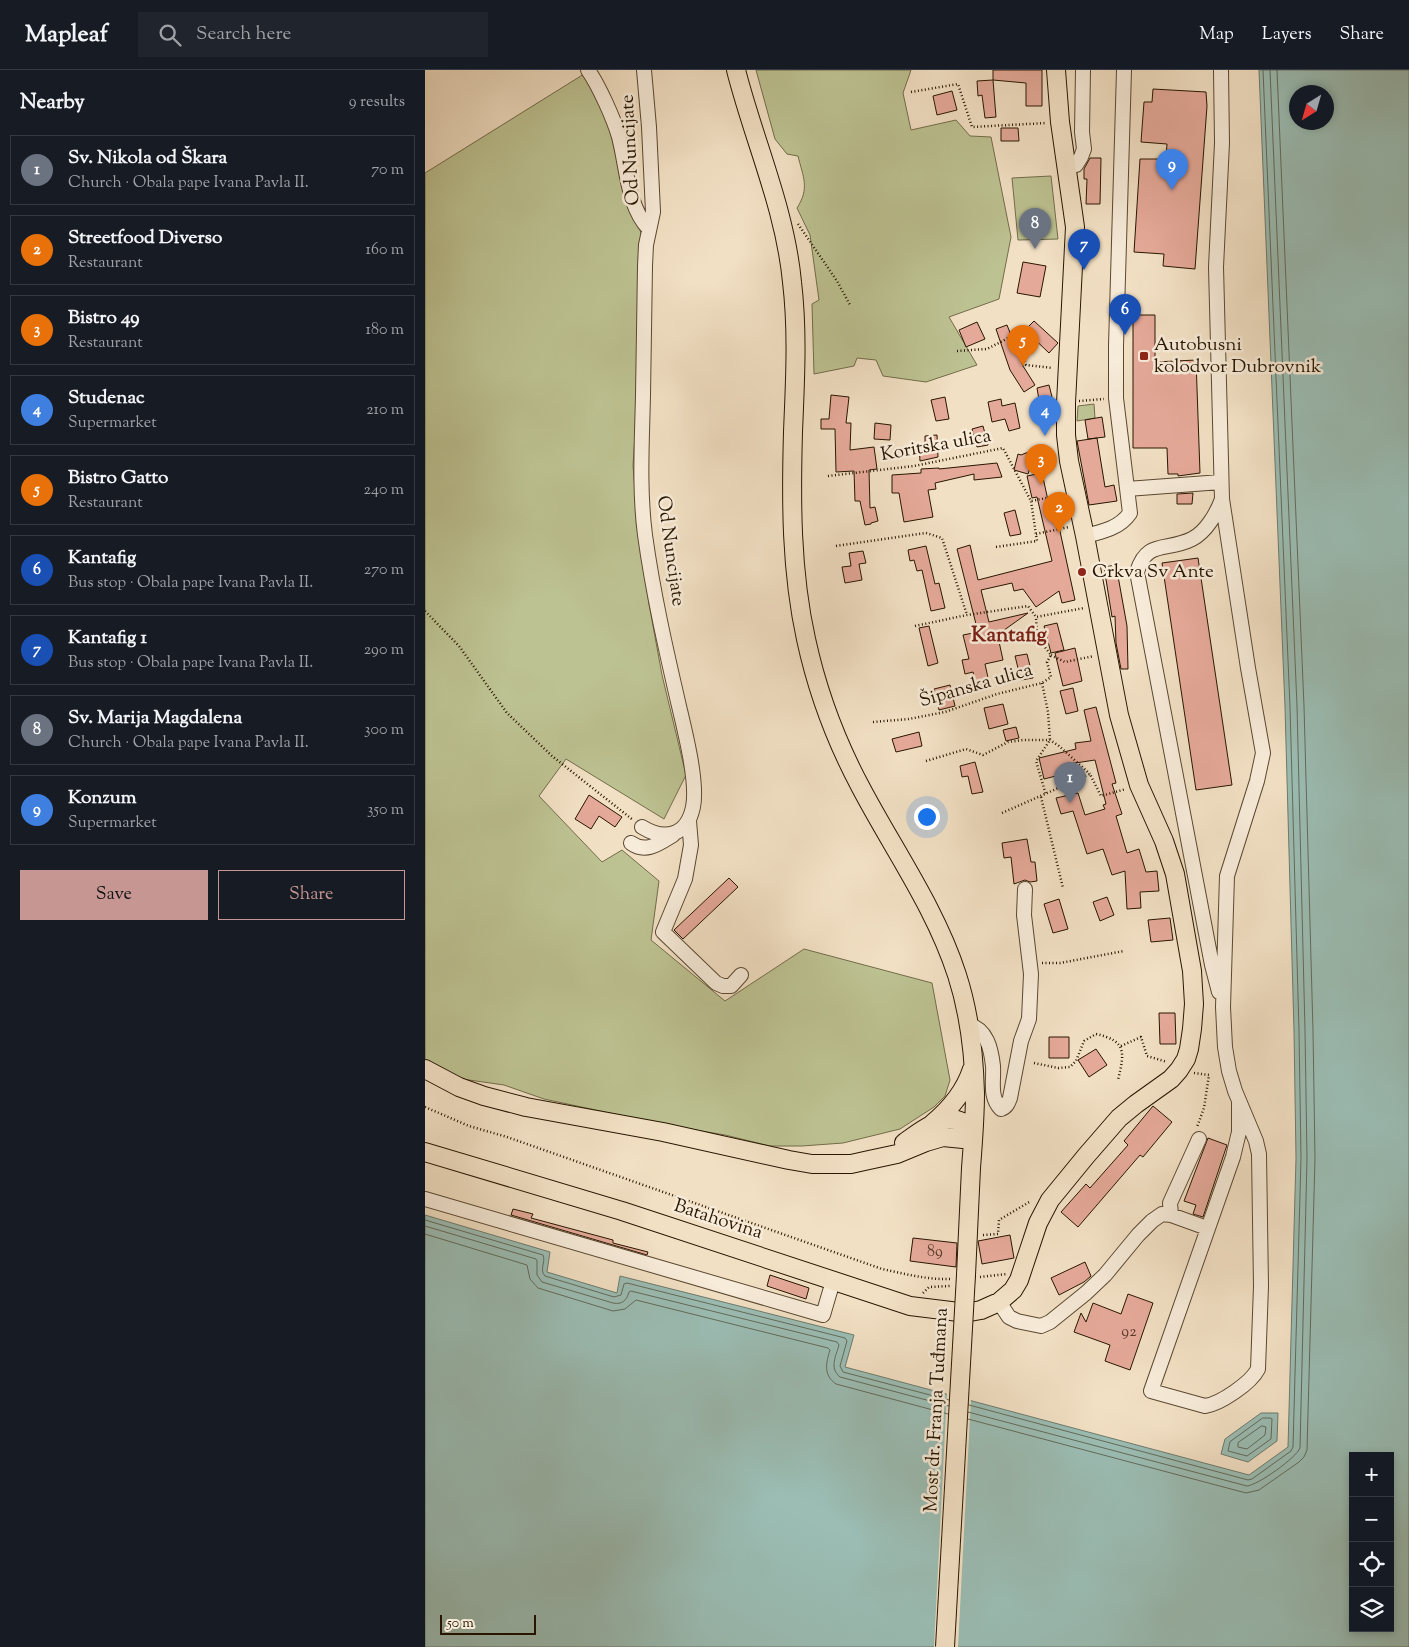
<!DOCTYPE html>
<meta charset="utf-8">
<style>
:root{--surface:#171b24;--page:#20242c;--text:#f1f3f6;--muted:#9ea1a6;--line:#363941;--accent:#c59692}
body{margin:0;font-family:"Sorts Mill Goudy",serif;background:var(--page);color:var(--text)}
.controls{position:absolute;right:15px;bottom:15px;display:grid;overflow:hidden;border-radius:0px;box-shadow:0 2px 8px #0003}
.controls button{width:45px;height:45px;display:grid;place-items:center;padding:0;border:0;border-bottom:1px solid var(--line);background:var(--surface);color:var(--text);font:25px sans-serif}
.compass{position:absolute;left:864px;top:15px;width:45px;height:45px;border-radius:50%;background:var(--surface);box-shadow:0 2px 8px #0003;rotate:217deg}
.scale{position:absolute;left:15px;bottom:12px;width:96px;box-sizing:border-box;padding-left:5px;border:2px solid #281600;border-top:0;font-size:14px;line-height:18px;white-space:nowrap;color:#281600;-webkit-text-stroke:4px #f7ebd9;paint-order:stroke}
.you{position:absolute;left:501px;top:746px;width:18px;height:18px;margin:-12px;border:4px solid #fff;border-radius:50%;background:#1a73e8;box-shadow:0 0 0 8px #1a73e833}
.badge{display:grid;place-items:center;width:32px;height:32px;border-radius:50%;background:var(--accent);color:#fff;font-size:16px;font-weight:700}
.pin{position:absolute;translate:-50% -41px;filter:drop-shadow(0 1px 2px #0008)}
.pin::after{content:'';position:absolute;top:26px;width:18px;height:15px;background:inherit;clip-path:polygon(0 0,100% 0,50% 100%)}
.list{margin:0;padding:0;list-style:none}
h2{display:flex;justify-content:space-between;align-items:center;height:65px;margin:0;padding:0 20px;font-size:21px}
h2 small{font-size:16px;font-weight:400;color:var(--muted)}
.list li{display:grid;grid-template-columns:32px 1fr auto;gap:15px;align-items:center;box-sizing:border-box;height:70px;margin:0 10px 10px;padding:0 10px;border:1px solid var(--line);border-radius:0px}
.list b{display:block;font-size:19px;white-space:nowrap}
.list p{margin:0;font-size:16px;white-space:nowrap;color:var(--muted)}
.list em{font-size:16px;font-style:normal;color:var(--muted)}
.actions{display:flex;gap:10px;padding:15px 20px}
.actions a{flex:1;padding:11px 0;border:1px solid var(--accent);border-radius:0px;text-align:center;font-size:18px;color:var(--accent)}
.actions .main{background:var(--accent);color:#111}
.icon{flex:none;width:28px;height:28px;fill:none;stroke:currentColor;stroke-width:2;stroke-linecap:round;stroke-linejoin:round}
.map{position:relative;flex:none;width:984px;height:1577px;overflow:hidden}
header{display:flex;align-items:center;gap:30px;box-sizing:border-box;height:70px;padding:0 25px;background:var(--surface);border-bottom:1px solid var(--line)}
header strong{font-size:24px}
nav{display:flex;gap:28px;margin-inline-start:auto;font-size:18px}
.search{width:350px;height:45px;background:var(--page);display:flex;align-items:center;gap:12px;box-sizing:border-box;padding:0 18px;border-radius:0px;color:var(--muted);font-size:19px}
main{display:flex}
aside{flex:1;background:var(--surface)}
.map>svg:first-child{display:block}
.green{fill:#bdc292;stroke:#726c49}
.water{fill:#9bbdb4;stroke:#6d7a6c;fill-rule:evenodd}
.pier{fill:#f2e0c4}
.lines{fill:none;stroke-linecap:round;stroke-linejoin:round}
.shore{stroke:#626a5a;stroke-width:1}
.building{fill:#e5a999;stroke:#281600}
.minor-casing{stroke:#5a4831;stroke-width:16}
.major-casing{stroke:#281600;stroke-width:20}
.path{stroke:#281600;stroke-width:2.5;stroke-dasharray:1 2.5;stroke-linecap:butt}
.minor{stroke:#f7ebd9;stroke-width:14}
.major{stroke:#f2e0c4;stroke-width:18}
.major-bridge-casing{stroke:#281600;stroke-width:20;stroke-linecap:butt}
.major-bridge{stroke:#f2e0c4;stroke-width:18}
.poi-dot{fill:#8f2418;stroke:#f7ebd9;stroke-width:2}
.labels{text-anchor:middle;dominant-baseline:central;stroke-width:5;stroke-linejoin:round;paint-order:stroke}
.number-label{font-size:16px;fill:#573b26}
.street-label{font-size:19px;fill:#281600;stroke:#f7ebd9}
.poi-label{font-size:19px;fill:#281600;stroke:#f7ebd9;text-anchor:start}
.quarter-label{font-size:21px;font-weight:bold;fill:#7a1f14;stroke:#f7ebd9}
</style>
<header>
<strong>Mapleaf</strong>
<div class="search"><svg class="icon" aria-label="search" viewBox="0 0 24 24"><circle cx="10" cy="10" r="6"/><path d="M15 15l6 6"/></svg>Search here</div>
<nav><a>Map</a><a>Layers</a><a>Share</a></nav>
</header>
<main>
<aside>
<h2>Nearby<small>9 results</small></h2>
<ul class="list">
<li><span class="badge" style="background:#6b7280">1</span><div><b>Sv. Nikola od Škara</b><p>Church · Obala pape Ivana Pavla II.</p></div><em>70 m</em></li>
<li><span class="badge" style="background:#e8710a">2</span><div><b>Streetfood Diverso</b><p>Restaurant</p></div><em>160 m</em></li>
<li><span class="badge" style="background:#e8710a">3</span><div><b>Bistro 49</b><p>Restaurant</p></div><em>180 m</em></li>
<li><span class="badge" style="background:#3f7fe0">4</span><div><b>Studenac</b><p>Supermarket</p></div><em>210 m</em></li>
<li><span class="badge" style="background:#e8710a">5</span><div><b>Bistro Gatto</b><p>Restaurant</p></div><em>240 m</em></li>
<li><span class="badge" style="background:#1a4fb4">6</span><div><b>Kantafig</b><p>Bus stop · Obala pape Ivana Pavla II.</p></div><em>270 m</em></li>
<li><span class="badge" style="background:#1a4fb4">7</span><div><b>Kantafig 1</b><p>Bus stop · Obala pape Ivana Pavla II.</p></div><em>290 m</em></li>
<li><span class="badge" style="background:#6b7280">8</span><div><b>Sv. Marija Magdalena</b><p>Church · Obala pape Ivana Pavla II.</p></div><em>300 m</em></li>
<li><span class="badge" style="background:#3f7fe0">9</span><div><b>Konzum</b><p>Supermarket</p></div><em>350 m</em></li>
</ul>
<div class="actions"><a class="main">Save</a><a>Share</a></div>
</aside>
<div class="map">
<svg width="984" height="1577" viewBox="0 0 984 1577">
<rect width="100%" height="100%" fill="#f2e0c4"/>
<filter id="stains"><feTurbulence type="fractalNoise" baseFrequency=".004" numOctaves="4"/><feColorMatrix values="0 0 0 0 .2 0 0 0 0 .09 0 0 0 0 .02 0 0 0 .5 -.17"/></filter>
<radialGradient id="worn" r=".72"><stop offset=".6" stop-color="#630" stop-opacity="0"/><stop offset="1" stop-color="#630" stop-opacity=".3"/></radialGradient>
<path class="green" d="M331 0H486L478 23 486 60 531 50 545 66 566 67 586 167 574 229 524 247 552 295 501 312 458 306 451 290 432 288 429 296 389 304 387 234 394 230 385 165 372 138C385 118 378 107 373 86L362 84 350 69Z
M159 4 178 41 190 73 217 167 213 318 208 396 214 466 224 534 237 605 261 705 239 749 141 689 114 726 177 792 197 780 234 811 226 870 300 931 379 879 507 913 525 1010 520 1026 509 1037 475 1059 418 1073 377 1076H345L300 1065 241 1055 119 1029 79 1015 37 1009 0 993V103Z
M626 106 633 169 593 170 587 108Z
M669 334 670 348 652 351 653 336Z"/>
<path class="water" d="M834 0H984V1577H0V1145L125 1182 122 1202 192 1223 195 1206 429 1265 420 1297 824 1405 863 1377 871 1088 869 961 860 637ZM872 22H902V52H872ZM928 1386H965V1558H928Z
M836 1343H853L852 1371 823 1392 796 1384 800 1369Z"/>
<path class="pier" d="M522 1322 546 1328 533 1577H509Z"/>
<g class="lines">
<path class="shore" d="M0 1150 118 1185C121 1192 114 1200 120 1206L189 1227 196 1225 199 1214 202 1213 420 1268 422 1271 415 1296 418 1302 524 1330
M0 1156 111 1189 112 1191V1205L117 1212 188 1233C197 1235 202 1230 204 1222L206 1221 412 1272 414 1275C411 1286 404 1298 415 1307L524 1336
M0 1164 102 1195 105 1209 113 1218 188 1241 200 1239 211 1230 403 1278 405 1280C401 1293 398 1305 411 1314L523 1344
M544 1335 823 1410 827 1409 866 1381 868 1377 876 1088 874 961 865 637 838 0
M543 1342 822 1416C833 1415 871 1388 875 1378L882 1088 880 961 872 636 845 0
M838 1348H845L847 1349 846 1369 822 1386 803 1381 805 1372Z
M543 1349 821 1423 834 1420 874 1392 879 1387 882 1380 890 1088 888 961 879 636 852 0
M837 1356 841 1357 840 1365 822 1379 813 1377V1373Z"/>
</g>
<path class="building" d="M568 0H617V36H601V13L568 10Z
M568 10 571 47 560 48 557 25 553 26 552 11Z
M728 19 781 22 782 36 770 199 738 196 739 184 709 182 715 89H741L742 74 716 72 719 32H727Z
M527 21 532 40 512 45 508 26Z
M576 58H593L594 71H576Z
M665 88H676L675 134H661L662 109H659V99Z
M598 192 621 196 615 227 592 223Z
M708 245H730V292L771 290 775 403 753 406V404H743L742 378H708Z
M609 251 633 273 624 283 600 260Z
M552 252 560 269 541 277 534 260Z
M582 255 598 296 610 315 599 322 585 300 571 259Z
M624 315 627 327 614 330 612 318Z
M406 325 424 327 421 353H426L425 380 449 377 452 399 444 400 445 438 450 437 453 451 446 453V454L440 455 435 431H430L429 401 411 402 410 359H396V349H404Z
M520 327 524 349 511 351 506 330Z
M576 329 577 336 590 333 595 358 584 361 580 349 567 352 563 332Z
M677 347 680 367 663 369 660 350Z
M450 353 466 355 465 370 449 369Z
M558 356 563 375 552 377 547 359Z
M512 365 513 387 495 391 494 374H500V366Z
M672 368 680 417 689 415 692 431 664 435 652 371Z
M611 379 603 404 589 400 593 384 596 385Z
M572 393 577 407 549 410V404L510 413 511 419 503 420 508 447 479 452 474 423H467V405L496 403V399L514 398V399Z
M617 403 626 444 631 443 650 530 637 533 634 521 611 537 598 519 589 521 587 513 556 520 564 552 603 543 568 568 573 567 578 590 560 594 565 617 552 620 548 602 540 604 537 590 544 589 538 565 553 562 532 479 545 475 553 510 627 491 612 427 607 428 602 406Z
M768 423 767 434H752V424Z
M590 440 596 464 585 466 579 443Z
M501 476 510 514 514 513 520 538 506 541 497 500 492 501 489 490 485 491 483 480Z
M438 481 441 493 434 494 437 510 420 513 417 497 426 496 424 483Z
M773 488 807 715 771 720 737 493Z
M691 495 702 556 703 599H696L691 573 690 546 687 547 679 497Z
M632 553 639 580 626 583 619 556Z
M504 556 513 593 503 596 494 558Z
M650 578 657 611 638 616 630 583Z
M602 584 608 608 596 610 590 586Z
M525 615 530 636 514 640 509 619Z
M648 618 653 641 641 644 635 621Z
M578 634 583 654 564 659 559 638Z
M671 637 691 713 687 714 697 744 691 746 702 783 714 779 721 802 732 801 734 821 715 822 716 838 702 839 700 801 687 805 678 779 662 784 648 741 636 744 631 728 653 723 660 745 680 739 678 735 681 734 670 690 637 695 639 704 619 709 614 688 651 679 650 673 666 671 659 640Z
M591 657 594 668 581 671 578 660Z
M494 662 497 676 471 682 467 669Z
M550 692 558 722 547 724 543 706 537 707 535 696Z
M164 725 197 747 190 757 174 746 166 759 150 749Z
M602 769 606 792H610L612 811 605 812 600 810 589 814 586 787 579 788 577 773Z
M304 808 313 817 258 869 249 860Z
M682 827 689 845 675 851 668 832Z
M634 829 643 859 628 863 619 834Z
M745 848 748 870 726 872 723 850Z
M734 943H750L751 974H735Z
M624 967H644V988H624Z
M671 979 682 995 664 1007 653 990Z
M728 1036 747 1052 718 1087 715 1085 653 1157 636 1142 661 1114 665 1118 703 1075 699 1071Z
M783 1068 802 1075 778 1147 768 1144 771 1135 759 1131Z
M88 1139 108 1144 106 1148 188 1170V1173L223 1182 222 1185 86 1145Z
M585 1165 589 1188 557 1194 553 1171Z
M488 1168 532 1173 531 1197 485 1191Z
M660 1192 666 1206 659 1212 634 1225 626 1208Z
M345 1205 384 1218 381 1229 342 1216Z
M703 1224 728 1233 705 1300 680 1291 685 1275 649 1262 656 1243 661 1252 668 1233 696 1244Z"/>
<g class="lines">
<g class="minor-casing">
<path id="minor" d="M163 0C174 16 189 49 194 67 202 97 202 136 224 159
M796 0 797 73 791 197 797 429 823 598 838 683 832 711 802 806 798 937 800 977 804 1001 810 1021 831 1071 834 1084 836 1216 833 1299C826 1313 795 1334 780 1336L726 1321 808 1087 814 1062V1031
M642 97 651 95 656 87 659 79 657 62 658 0
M702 419 796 412
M660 466C677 462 695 458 705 443L691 328V276L699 0
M264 751 266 775 260 809 238 862 291 913 298 916H306L316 905
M217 757C240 771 262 766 268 737 273 712 260 662 254 636 241 580 228 523 220 465 214 419 217 371 218 325 219 282 219 239 220 196L221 175 228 142 224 57 219 0
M206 773C221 784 235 773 248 765
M794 922 787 895 712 502C722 469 741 482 767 469 781 462 792 443 797 429
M543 954C562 960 566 978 568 996 569 1011 564 1027 576 1039 582 1037 583 1033 585 1028L596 971 604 949 606 904 599 845 600 819
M0 1129 398 1245 408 1211
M746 1145 745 1133 774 1069
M574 1232 584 1247 592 1251 616 1256 625 1252 661 1223 680 1205 713 1165 727 1151 737 1144 746 1145 782 1158"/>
</g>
<g class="major-casing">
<path id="major" d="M311 0C329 71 360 138 367 212 373 262 370 312 368 362 366 431 366 501 381 569 392 620 410 669 435 716 468 779 510 837 532 905 544 942 549 984 550 1023 550 1048 548 1073 546 1098 544 1134 543 1169 541 1205
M0 999 34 1017 59 1026 101 1037 238 1062 364 1090 387 1094H426L444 1090 472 1084 501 1072 518 1067 548 1070
M507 1054C525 1039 540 1021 547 999
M479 1073C500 1058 525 1036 548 1060
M0 1082 197 1141 485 1236 534 1242H545L556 1240 574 1232 588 1220 594 1210 613 1153 625 1130 661 1086 694 1048 711 1034 746 1009 754 1000 761 989 764 979 767 959 769 934 767 901 750 804 739 771 714 715 694 645 660 466 644 391 641 365V333L650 157 635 52 631 0"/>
</g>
<path class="path" d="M486 22 533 14 547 57 621 53
M373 154 412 211 425 235
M532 281 562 279 591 264 601 295 628 298
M654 331 679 329
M403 406 489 396 578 378 606 431 637 425
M611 464 644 457
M411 476 501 463 517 468 542 545
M571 477 612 471 606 431
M0 541 34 576 82 643 127 686 208 750
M490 556 542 545 603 536 611 547 659 538
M626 585 640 592 669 586
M617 613 623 642 625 670 611 691 621 725
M448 652 484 649 520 642 572 624 617 613 626 607 622 592 626 585 612 567 611 547
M501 691 541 679 558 685 583 672 598 670H625L634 676 665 704
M616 727 638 818
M577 743 665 704 676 726 701 719
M617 893H635L699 881
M696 976 716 967 722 986 742 992
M609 993 633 998 645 997 651 991 659 971 671 964C703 971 699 984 693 1010
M769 1003 784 1005 779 1038 772 1057
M0 1037 44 1056 82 1067 457 1199C480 1204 503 1210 527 1209
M558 1165 573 1164 574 1150 606 1131
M555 1207 582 1204
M498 1223 504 1217 525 1216"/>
<use href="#minor" class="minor"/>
<use href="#major" class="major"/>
<g class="major-bridge-casing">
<path id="major-bridge" d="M520 1577 541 1205"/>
</g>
<use href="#major-bridge" class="major-bridge"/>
</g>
<g class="poi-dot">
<rect x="714" y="281" width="10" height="10" rx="2.5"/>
<circle cx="657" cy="502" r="5"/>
</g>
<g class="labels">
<g class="number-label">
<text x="510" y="1182">89</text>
<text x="704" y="1262">92</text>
</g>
<g class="street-label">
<text transform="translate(206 80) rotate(-93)">Od Nuncijate</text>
<text transform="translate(511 376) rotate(-10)">Koritska ulica</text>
<text transform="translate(245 481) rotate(82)">Od Nuncijate</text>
<text transform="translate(551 616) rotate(-16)">Šipanska ulica</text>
<text transform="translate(293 1150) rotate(18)">Batahovina</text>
<text transform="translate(512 1340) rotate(-87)">Most dr. Franja Tuđmana</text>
</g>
<g class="poi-label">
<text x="729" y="275">Autobusni<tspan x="729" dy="22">kolodvor Dubrovnik</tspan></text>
<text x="667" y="502">Crkva Sv Ante</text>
</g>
<g class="quarter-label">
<text x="584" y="566">Kantafig</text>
</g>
</g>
<rect width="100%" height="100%" filter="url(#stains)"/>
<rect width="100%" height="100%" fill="url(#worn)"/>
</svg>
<div class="controls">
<button>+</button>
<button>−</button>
<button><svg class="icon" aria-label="locate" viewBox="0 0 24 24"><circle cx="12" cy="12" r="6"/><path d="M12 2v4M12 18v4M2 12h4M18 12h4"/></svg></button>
<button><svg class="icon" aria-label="layers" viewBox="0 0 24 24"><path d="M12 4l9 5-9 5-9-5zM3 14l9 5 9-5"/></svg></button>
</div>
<svg class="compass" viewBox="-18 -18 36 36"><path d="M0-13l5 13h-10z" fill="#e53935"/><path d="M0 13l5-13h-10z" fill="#9ea1a6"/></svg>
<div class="scale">50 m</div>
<div class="you"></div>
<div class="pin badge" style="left:645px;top:733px;background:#6b7280">1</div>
<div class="pin badge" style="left:634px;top:463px;background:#e8710a">2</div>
<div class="pin badge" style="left:616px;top:415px;background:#e8710a">3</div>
<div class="pin badge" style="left:620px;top:366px;background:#3f7fe0">4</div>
<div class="pin badge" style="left:598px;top:296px;background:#e8710a">5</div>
<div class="pin badge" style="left:700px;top:265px;background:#1a4fb4">6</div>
<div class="pin badge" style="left:659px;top:200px;background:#1a4fb4">7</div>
<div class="pin badge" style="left:610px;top:179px;background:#6b7280">8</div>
<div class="pin badge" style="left:747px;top:120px;background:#3f7fe0">9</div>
</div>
</main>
